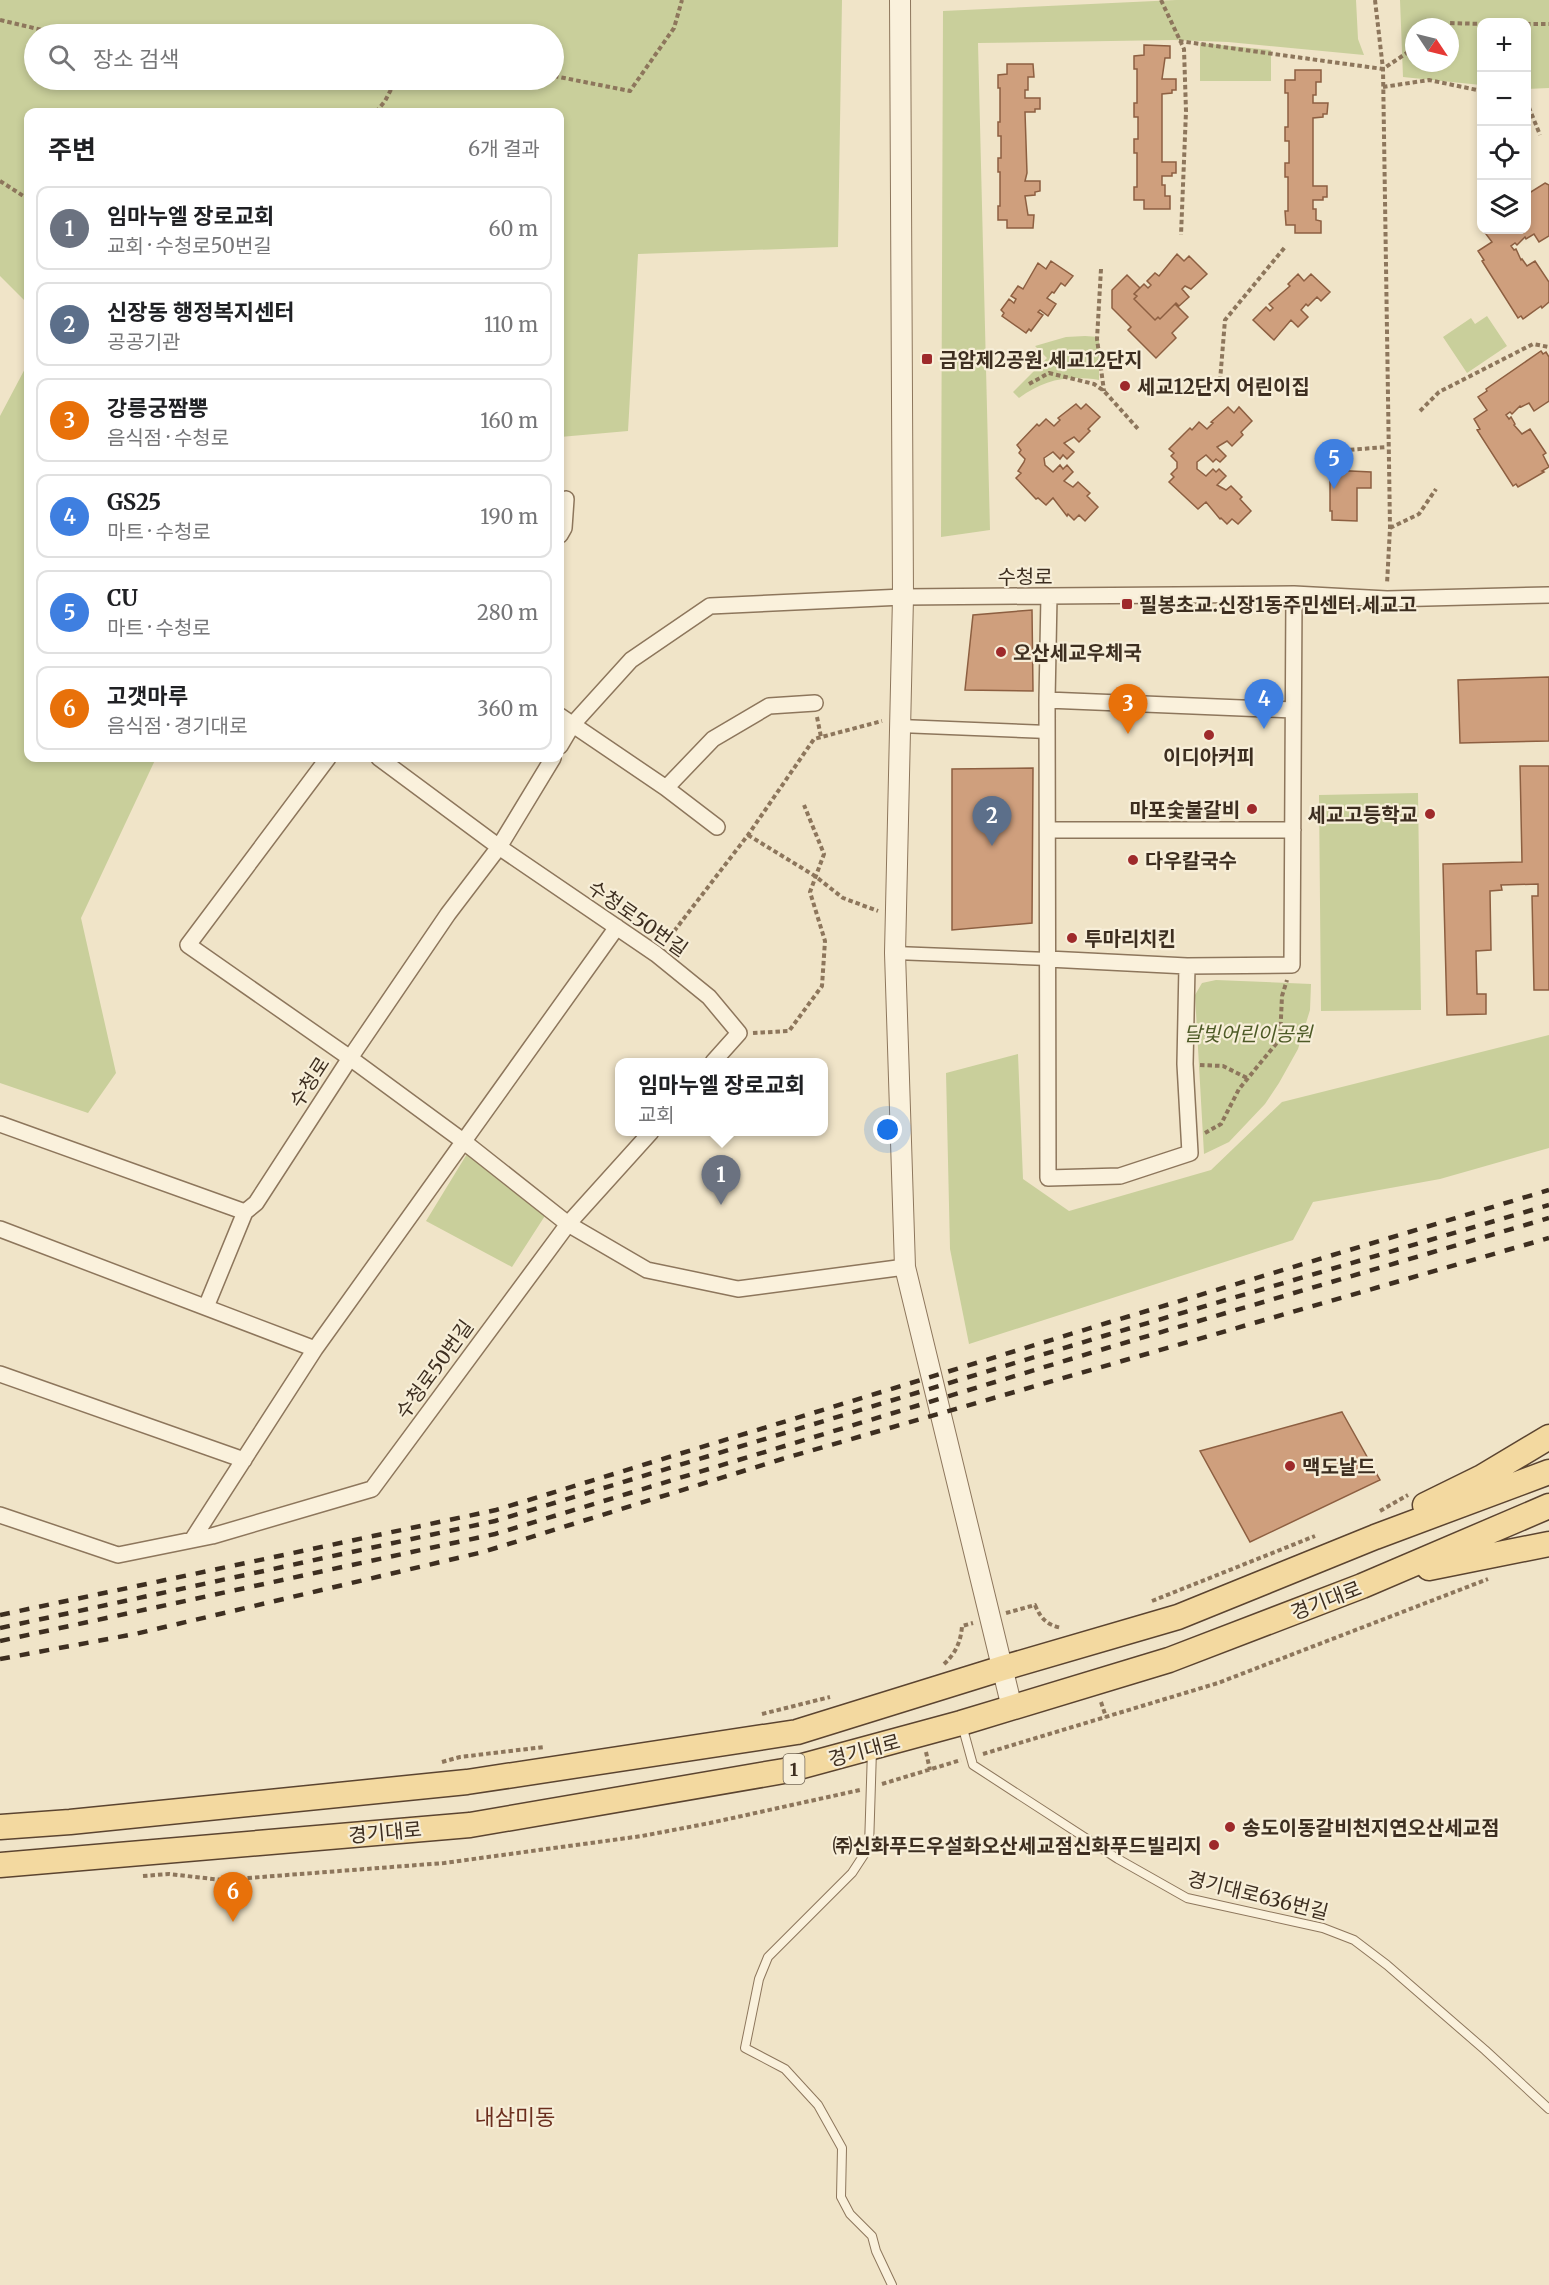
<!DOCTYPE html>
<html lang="ko">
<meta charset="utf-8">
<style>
:root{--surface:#fff;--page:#f2f2f2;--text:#202124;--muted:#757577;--line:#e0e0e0;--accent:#7c3aed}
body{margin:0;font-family:Merriweather,"Noto Sans KR",serif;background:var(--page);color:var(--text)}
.controls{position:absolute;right:18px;top:18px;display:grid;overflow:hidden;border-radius:12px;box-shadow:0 3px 9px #0003}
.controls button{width:54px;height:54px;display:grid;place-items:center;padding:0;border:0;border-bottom:2px solid var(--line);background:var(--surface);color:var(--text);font:30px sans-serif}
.compass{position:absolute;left:1405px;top:18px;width:54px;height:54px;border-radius:50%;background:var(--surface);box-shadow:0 3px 9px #0003;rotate:125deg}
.you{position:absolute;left:888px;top:1130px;width:21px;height:21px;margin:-15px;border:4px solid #fff;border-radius:50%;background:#1a73e8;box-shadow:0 0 0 9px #1a73e833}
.badge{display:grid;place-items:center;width:39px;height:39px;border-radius:50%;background:var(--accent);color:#fff;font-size:20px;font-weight:700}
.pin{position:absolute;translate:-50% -50px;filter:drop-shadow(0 2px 3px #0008)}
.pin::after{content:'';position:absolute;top:32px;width:21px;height:18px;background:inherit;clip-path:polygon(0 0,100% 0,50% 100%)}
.popup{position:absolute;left:615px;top:1058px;width:213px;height:78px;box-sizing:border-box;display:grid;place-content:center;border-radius:12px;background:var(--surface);filter:drop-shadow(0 2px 4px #0005);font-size:20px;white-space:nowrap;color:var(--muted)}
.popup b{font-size:22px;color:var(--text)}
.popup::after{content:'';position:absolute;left:50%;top:100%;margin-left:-12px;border:12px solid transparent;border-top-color:var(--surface)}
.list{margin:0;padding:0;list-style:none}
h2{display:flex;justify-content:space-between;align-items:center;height:78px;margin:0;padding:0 24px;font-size:26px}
h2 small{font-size:20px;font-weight:400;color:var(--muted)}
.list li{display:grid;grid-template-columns:39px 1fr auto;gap:18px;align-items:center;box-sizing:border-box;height:84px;margin:0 12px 12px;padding:0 12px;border:2px solid var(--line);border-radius:12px}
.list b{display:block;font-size:22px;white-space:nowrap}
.list p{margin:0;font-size:20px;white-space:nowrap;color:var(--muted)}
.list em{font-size:20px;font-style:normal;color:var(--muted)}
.icon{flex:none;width:33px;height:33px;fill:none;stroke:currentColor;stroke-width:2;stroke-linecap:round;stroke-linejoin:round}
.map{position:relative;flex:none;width:1549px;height:2285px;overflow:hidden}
.search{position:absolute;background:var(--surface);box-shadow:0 3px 9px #0003;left:24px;top:24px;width:540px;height:66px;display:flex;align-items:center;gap:15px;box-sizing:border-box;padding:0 21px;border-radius:33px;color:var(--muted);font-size:22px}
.panel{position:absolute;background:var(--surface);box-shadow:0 3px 9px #0003;left:24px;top:108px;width:540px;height:654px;border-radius:12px}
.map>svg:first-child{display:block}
.green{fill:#c9cf9b;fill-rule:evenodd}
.building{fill:#cf9f7d;stroke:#8d5f41;stroke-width:1.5}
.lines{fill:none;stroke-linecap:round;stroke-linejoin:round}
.service-casing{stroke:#8d765c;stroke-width:10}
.pedestrian-casing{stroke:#8d765c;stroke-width:15}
.minor-casing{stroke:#8d765c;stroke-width:18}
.tertiary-casing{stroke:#8d765c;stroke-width:22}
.primary-casing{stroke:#5b4430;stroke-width:27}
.path{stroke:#8d765c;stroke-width:4;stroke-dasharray:4.5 3;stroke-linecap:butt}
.service{stroke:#faf1dc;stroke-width:8}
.pedestrian{stroke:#faf1dc;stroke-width:12}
.minor{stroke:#faf1dc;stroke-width:15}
.tertiary{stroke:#faf1dc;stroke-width:20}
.primary{stroke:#f3d9a0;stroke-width:24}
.rail{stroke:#3d2e20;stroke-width:4.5;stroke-dasharray:10 10;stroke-linecap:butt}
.poi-dot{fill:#9e2a2b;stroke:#f7eed8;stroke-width:2}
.labels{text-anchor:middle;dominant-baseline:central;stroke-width:4.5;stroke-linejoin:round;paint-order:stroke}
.shield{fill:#f7eed8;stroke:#756857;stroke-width:1.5}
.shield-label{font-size:18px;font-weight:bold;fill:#3d2e20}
.poi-label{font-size:20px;font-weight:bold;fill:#3d2e20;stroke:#f7eed8;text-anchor:start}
.street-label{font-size:20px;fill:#3d2e20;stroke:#f7eed8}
.park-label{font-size:20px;font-style:italic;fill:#4d5a26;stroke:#f7eed8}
.quarter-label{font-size:22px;fill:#6b2e1e;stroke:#f7eed8}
</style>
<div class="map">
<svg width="1549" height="2285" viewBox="0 0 1549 2285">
<rect width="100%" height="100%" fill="#f0e4c8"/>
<path class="green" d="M0 0H842L838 247 638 254 628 431 560 437V112H28V304L0 276ZM34 34H554V80H34Z
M1176 0H1356L1358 39 1364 55 1228 42 1174 40 978 43 990 530 941 537 943 11Z
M1400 0H1549V88L1527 89 1526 22H1482L1481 85 1403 77ZM1414 27H1450V63H1414Z
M1200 43 1271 50V81H1200Z
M1487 316 1507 346 1467 373 1443 337 1471 318 1475 324Z
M1085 336 1099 337V380C1068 375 1045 379 1019 398L1013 392 1047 358 1035 346 1066 337Z
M28 363V758H156L81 918 116 1073 88 1113 0 1083V416Z
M1418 793 1421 1010 1321 1011 1319 795Z
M1216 980 1311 984 1310 1010 1298 1049 1279 1083 1265 1104 1229 1142 1204 1154 1195 995 1202 983Z
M1549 1035V1148L1440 1179 1313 1202 1293 1240 969 1344 950 1249 946 1073 1018 1054 1023 1179 1069 1211 1211 1170 1282 1102Z
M470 1149 550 1208 512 1267 426 1221Z"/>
<path class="building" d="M1144 45 1170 46V58H1165L1162 79H1176V90H1172V93L1162 94V162H1176V173H1172V176H1162V185H1165V196H1170V209H1144V200H1134V187H1137V153H1134V139H1138V117H1134V103H1137V69H1134V56L1144 55Z
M1007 64H1033L1034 77H1028V90H1025V98H1040V109H1035V112H1025L1027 173 1025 181H1040V191L1035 192V195L1025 196 1028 215H1034L1033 228H1007V220H998V206H1000V172H998V158H1001V136H998V122H1000V88H998V75L1007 74Z
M1295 70H1321V82H1316V95H1313V103H1328L1327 114H1323V117L1313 118V186H1327V197H1323V200H1313V209H1316V220L1321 221V233H1295V225H1286L1285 211H1288V177H1285V163H1289V141H1285V127H1288V93H1285V80H1295Z
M1545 183 1549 185V236L1539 242 1534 234 1526 239 1525 237 1517 245 1515 243 1511 246 1514 250 1516 249 1521 260 1522 259 1527 266 1535 261 1549 282V302L1542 308 1541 306 1523 319 1521 316 1518 318 1482 261 1484 260 1478 251 1492 242 1483 230H1526V195Z
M1177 254 1184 261 1189 256 1207 274 1191 289 1185 286 1182 289 1189 297 1179 306 1176 303 1160 319 1158 317 1155 320 1134 299 1137 296 1134 294 1144 284 1148 288 1151 285 1147 281 1155 273 1159 276Z
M1051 261 1073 276 1065 286 1061 283 1054 293 1052 292 1047 298 1056 304 1048 316 1040 310 1038 312 1043 315 1031 331 1029 329 1026 333 1002 316 1004 313 1001 310 1009 299 1014 303 1016 299 1011 296 1018 286 1023 289 1038 263 1046 269Z
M1298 274 1304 281 1311 274 1330 292 1321 301 1317 297 1308 306 1306 304 1301 310 1308 317 1298 327 1291 320 1274 340 1253 320 1266 307 1270 311 1273 308 1269 304 1290 286 1288 284Z
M1127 275 1140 288 1134 294 1137 296 1134 299 1155 320 1158 317 1160 319 1175 304 1188 317 1172 333 1176 338 1156 358 1128 330 1131 327 1112 308V290Z
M1541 351 1543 354 1546 352 1549 357V401L1534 411 1529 403 1521 407 1520 406 1512 414 1510 412 1506 415 1509 419 1511 417 1515 424 1514 425 1522 434 1530 429 1546 453 1543 455 1549 467 1542 471 1544 472 1518 487 1516 484 1513 486 1477 430 1480 429 1474 419 1487 410 1478 397 1487 391 1486 389Z
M1076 404 1081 409 1086 404 1100 417 1088 429 1090 431 1079 442 1074 437 1064 443 1074 452 1067 459 1063 455 1060 459 1053 452 1044 458 1045 465 1053 472 1060 465 1063 469 1067 465 1073 472 1064 481 1073 487 1078 482 1090 493 1087 496 1098 507 1085 521 1079 515 1074 520 1068 514 1067 516 1053 498 1046 505 1038 498 1036 499 1016 478 1021 473 1018 471 1024 462 1025 459 1019 453 1021 450 1017 445 1037 424 1039 426 1046 419 1054 426 1060 420 1058 418Z
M1228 407 1234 413 1239 407 1252 421 1241 432 1243 435 1232 446 1227 441 1217 447 1226 456 1220 462 1216 459 1213 462 1206 455 1197 462V469L1206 476 1213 469 1216 472 1219 469 1226 476 1217 485 1226 490 1231 486 1242 497 1240 499 1251 511 1238 524 1232 519 1227 524 1221 518 1220 519 1206 502 1198 509 1169 482 1174 477 1171 474 1177 468V462L1171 456 1174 453 1169 449 1190 428 1192 430 1199 422 1207 429 1213 423 1211 422Z
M1330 470 1371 472V488H1357V521L1332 520V511H1330Z
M1032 610 1033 691 965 690 973 615Z
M1549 677V741L1460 743 1458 680Z
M1520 766H1549V990H1534L1532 896H1538V884L1501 885 1502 890 1490 891 1491 950 1476 951 1477 994H1486V1014L1447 1015 1443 864 1522 862Z
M1033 768 1032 923 952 930V769Z
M1342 1412 1380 1480 1250 1542 1200 1451Z"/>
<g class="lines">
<g class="service-casing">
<path id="service" d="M962 1725 973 1765 1118 1859 1187 1898 1323 1928 1354 1940 1387 1965 1485 2050 1549 2109
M872 1750 869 1847 852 1873 768 1957 759 1979 745 2048 785 2069 818 2105 842 2148 841 2197 850 2214 872 2236 876 2251 892 2285"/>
</g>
<g class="pedestrian-casing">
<path id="pedestrian" d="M900 726 1048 732
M895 953 1048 959"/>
</g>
<g class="minor-casing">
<path id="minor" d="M560 535 564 528 566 499
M1049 596 1047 700 1048 1178 1120 1176 1190 1153 1185 1064 1187 966 1292 965 1294 594
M1047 700 1293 710
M560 716 666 788 717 827
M560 746 573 724 631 660 710 606 903 597 1294 594 1387 599 1549 595
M328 758 188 945 350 1058 463 1141 568 1224 647 1270 738 1289 905 1267
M379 758 499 847 656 954 709 997 739 1033 713 1062
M666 788 713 739 769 706 815 703
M1048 830H1293
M1048 959 1187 966
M0 1124 245 1212 256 1203 350 1058 448 914 499 847 553 758
M0 1229 315 1349
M206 1307 245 1212
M0 1374 244 1460
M0 1515 118 1555 212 1536 372 1489 568 1224 651 1132
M192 1540 315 1349 617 927"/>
</g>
<g class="tertiary-casing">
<path id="tertiary" d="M900 0 903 597 895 953 905 1267 1012 1708"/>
</g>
<g class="primary-casing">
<path id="primary" d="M1425 1505 1482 1477 1549 1437
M1429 1568 1549 1544
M0 1827 70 1822 467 1782 797 1732 1003 1668 1178 1617 1375 1537 1549 1472
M0 1865 470 1825 784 1771 961 1723 1169 1660 1362 1586 1549 1506"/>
</g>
<path class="path" d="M1161 0 1184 49 1186 111 1181 235
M1375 0 1383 69 1390 528 1387 584
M0 20 59 34
M1526 24H1549
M1444 27 1449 23 1482 24
M351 34 361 32 371 34
M1179 41 1383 69 1414 48
M554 76 630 91 674 28 682 0
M1383 87 1429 80 1482 91
M1526 100 1540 135
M376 112 385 101 396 80
M0 181 28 199
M1101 269 1097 339 1104 391
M1220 381 1225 320 1285 247
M1029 384 1049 373 1094 384 1104 391 1139 430
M1420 411 1439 392 1533 344 1549 347
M1320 452 1387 447
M1390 528 1419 514 1436 489
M817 717 821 737
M748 835 815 876 843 898 878 911
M665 943 748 835 814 739 882 721
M753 1033 789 1031 822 986 825 941 810 892 824 854 804 805
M1200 1065 1223 1066 1247 1078
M1205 1133 1221 1124 1239 1089 1280 1039 1282 996 1287 980
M1380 1511 1408 1495
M1152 1601 1315 1536
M1006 1613 1035 1605C1041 1619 1047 1625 1062 1628
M944 1664C955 1654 961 1642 962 1626L973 1623
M1101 1702 1106 1717
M762 1714 830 1697
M926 1752 930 1770
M983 1754 1218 1683 1488 1579
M442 1762 460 1757 544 1747
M882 1784 961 1760
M143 1876 169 1874 222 1880 444 1863 642 1836 710 1823 860 1790"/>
<use href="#service" class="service"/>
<use href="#pedestrian" class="pedestrian"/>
<use href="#minor" class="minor"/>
<use href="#tertiary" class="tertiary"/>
<use href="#primary" class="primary"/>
<path class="rail" d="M0 1615 496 1510 1110 1322 1549 1190
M0 1628 495 1521 1107 1335 1549 1205
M0 1641 495 1534 1107 1348 1549 1218
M0 1659 135 1634 483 1552 782 1459 1549 1238"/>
</g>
<g class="poi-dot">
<rect x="921" y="353" width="12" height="12" rx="3"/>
<circle cx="1125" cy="386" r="6"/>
<rect x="1121" y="598" width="12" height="12" rx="3"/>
<circle cx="1001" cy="652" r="6"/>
<circle cx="1209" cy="735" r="6"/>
<circle cx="1252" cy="809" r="6"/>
<circle cx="1430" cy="814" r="6"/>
<circle cx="1133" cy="860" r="6"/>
<circle cx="1072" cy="938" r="6"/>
<circle cx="1290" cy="1466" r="6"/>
<circle cx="1230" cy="1827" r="6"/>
<circle cx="1214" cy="1845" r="6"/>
</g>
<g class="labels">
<rect class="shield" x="783.5" y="1754" width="21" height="30" rx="4.5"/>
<g class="shield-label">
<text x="794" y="1769">1</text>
</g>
<g class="poi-label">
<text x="939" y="359">금암제2공원.세교12단지</text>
<text x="1137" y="386">세교12단지 어린이집</text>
<text x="1139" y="604">필봉초교.신장1동주민센터.세교고</text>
<text x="1013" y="652">오산세교우체국</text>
<text x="1209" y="756" text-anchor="middle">이디아커피</text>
<text x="1240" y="809" text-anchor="end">마포숯불갈비</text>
<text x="1418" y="814" text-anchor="end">세교고등학교</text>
<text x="1145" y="860">다우칼국수</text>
<text x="1084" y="938">투마리치킨</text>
<text x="1302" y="1466">맥도날드</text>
<text x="1242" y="1827">송도이동갈비천지연오산세교점</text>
<text x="1202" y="1845" text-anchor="end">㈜신화푸드우설화오산세교점신화푸드빌리지</text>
</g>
<g class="street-label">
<text x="1025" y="576">수청로</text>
<text transform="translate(638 918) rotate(35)">수청로50번길</text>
<text transform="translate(309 1082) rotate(-57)">수청로</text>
<text transform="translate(434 1369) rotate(-54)">수청로50번길</text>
<text transform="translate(1326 1600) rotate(-21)">경기대로</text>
<text transform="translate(864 1750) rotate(-15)">경기대로</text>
<text transform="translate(385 1832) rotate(-5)">경기대로</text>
<text transform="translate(1258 1895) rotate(14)">경기대로636번길</text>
</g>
<g class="park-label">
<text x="1248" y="1033">달빛어린이공원</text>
</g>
<g class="quarter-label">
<text x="515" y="2117">내삼미동</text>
</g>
</g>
</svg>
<div class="controls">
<button>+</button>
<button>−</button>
<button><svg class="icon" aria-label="locate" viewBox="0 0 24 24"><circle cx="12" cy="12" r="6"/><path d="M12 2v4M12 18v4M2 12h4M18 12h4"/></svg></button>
<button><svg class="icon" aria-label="layers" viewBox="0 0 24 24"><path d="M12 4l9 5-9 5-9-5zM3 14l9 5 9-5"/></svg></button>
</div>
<svg class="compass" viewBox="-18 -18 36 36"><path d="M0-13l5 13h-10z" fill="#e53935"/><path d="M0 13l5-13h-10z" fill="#757577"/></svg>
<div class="you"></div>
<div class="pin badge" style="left:721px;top:1205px;background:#6b7280">1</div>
<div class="popup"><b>임마누엘 장로교회</b>교회</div>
<div class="pin badge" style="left:992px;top:846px;background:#5c6f8a">2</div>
<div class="pin badge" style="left:1128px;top:734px;background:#e8710a">3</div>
<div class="pin badge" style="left:1264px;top:729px;background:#3f7fe0">4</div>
<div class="pin badge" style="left:1334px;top:489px;background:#3f7fe0">5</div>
<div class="pin badge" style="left:233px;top:1922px;background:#e8710a">6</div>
<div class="search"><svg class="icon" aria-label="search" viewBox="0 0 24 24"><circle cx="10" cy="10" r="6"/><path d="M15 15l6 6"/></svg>장소 검색</div>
<section class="panel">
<h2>주변<small>6개 결과</small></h2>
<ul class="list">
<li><span class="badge" style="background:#6b7280">1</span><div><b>임마누엘 장로교회</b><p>교회 · 수청로50번길</p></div><em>60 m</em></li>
<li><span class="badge" style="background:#5c6f8a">2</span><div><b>신장동 행정복지센터</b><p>공공기관</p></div><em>110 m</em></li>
<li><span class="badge" style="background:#e8710a">3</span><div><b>강릉궁짬뽕</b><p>음식점 · 수청로</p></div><em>160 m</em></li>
<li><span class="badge" style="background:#3f7fe0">4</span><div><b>GS25</b><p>마트 · 수청로</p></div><em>190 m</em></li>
<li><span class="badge" style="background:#3f7fe0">5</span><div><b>CU</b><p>마트 · 수청로</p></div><em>280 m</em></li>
<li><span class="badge" style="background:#e8710a">6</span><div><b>고갯마루</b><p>음식점 · 경기대로</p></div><em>360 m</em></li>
</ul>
</section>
</div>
